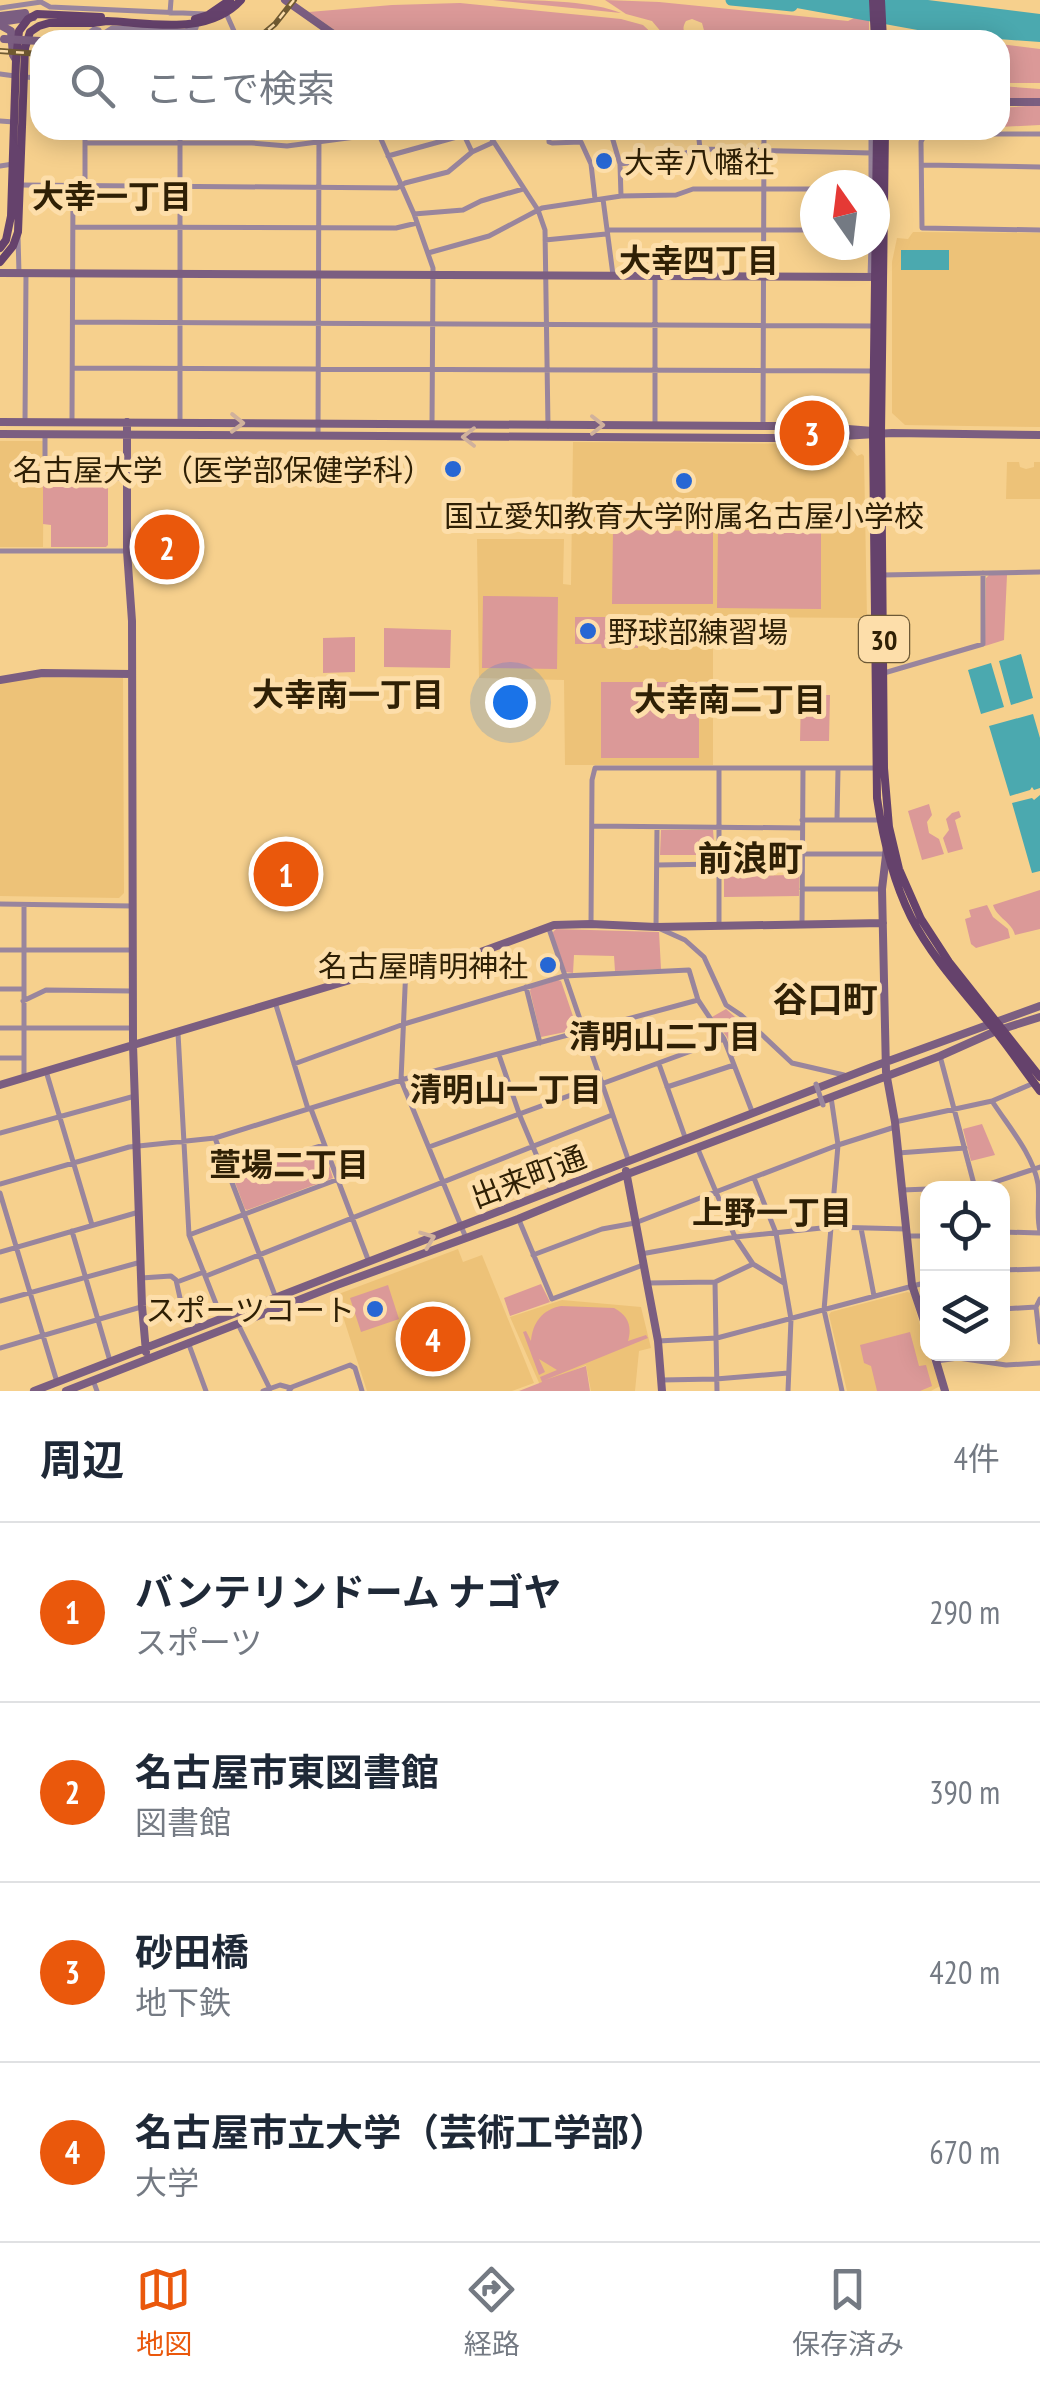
<!DOCTYPE html>
<html lang="ja">
<meta charset="utf-8">
<style>
:root{--surface:#fff;--page:#f6f6f7;--text:#1f2937;--muted:#747a83;--line:#e0e1e3;--accent:#ea580c}
body{margin:0;font-family:"PT Sans Narrow","Noto Sans JP",sans-serif;background:var(--page);color:var(--text)}
.controls{position:absolute;right:30px;bottom:30px;display:grid;overflow:hidden;border-radius:20px;box-shadow:0 5px 25px #0003}
.controls button{width:90px;height:90px;display:grid;place-items:center;padding:0;border:0;border-bottom:2px solid var(--line);background:var(--surface);color:var(--text);font:50px sans-serif}
.compass{position:absolute;left:800px;top:170px;width:90px;height:90px;border-radius:50%;background:var(--surface);box-shadow:0 5px 25px #0003;rotate:346deg}
.you{position:absolute;left:510px;top:702px;width:35px;height:35px;margin:-25px;border:8px solid #fff;border-radius:50%;background:#1a73e8;box-shadow:0 0 0 15px #1a73e833}
.badge{display:grid;place-items:center;width:65px;height:65px;border-radius:50%;background:var(--accent);color:#fff;font-size:32px;font-weight:700}
.pin{position:absolute;translate:-50% -50%;border:5px solid #fff;box-shadow:0 2px 10px #0006}
.list{margin:0;padding:0;list-style:none}
h2{display:flex;justify-content:space-between;align-items:center;height:130px;margin:0;padding:0 40px;font-size:42px}
h2 small{font-size:32px;font-weight:400;color:var(--muted)}
.list li{display:grid;grid-template-columns:65px 1fr auto;gap:30px;align-items:center;box-sizing:border-box;height:180px;padding:0 40px;border-top:2px solid var(--line)}
.list b{display:block;font-size:38px;white-space:nowrap}
.list p{margin:0;font-size:32px;white-space:nowrap;color:var(--muted)}
.list em{font-size:32px;font-style:normal;color:var(--muted)}
.icon{flex:none;width:55px;height:55px;fill:none;stroke:currentColor;stroke-width:2;stroke-linecap:round;stroke-linejoin:round}
.map{position:relative;flex:none;width:1040px;height:1391px;overflow:hidden}
.search{position:absolute;background:var(--surface);box-shadow:0 5px 25px #0003;left:30px;right:30px;top:30px;height:110px;display:flex;align-items:center;gap:25px;box-sizing:border-box;padding:0 35px;border-radius:30px;color:var(--muted);font-size:38px}
.sheet{height:850px;background:var(--surface)}
nav{display:flex;justify-content:space-around;align-items:center;box-sizing:border-box;height:140px;border-top:2px solid var(--line);background:var(--surface);font-size:28px;color:var(--muted)}
nav a{display:grid;justify-items:center;gap:5px}
nav .on{color:var(--accent)}
.map>svg:first-child{display:block}
.built{fill:#edc278}
.green{fill:#db9998}
.water{fill:#4ba9af}
.lines{fill:none;stroke-linecap:round;stroke-linejoin:round}
.river{stroke:#4ba9af;stroke-width:11}
.secondary-tunnel{stroke:#cead72;stroke-width:8;stroke-dasharray:8 4;stroke-linecap:butt}
.street{stroke:#99859d;stroke-width:5}
.secondary{stroke:#7b5e81;stroke-width:8}
.primary{stroke:#65426c;stroke-width:8}
.rail-casing{stroke:#715b32;stroke-width:6}
.rail{stroke:#fddeaa;stroke-width:2.5;stroke-dasharray:8;stroke-linecap:butt}
.street-bridge{stroke:#99859d;stroke-width:5}
.secondary-bridge{stroke:#7b5e81;stroke-width:8}
.oneway{stroke:#d0b19c}
.poi-dot{fill:#2767d4;stroke:#fddeaa;stroke-width:4}
.labels{text-anchor:middle;dominant-baseline:central;stroke-width:10;stroke-linejoin:round;paint-order:stroke}
.shield{fill:#fddeaa;stroke:#6d5936;stroke-width:2.5}
.shield-label{font-size:28px;font-weight:bold;fill:#2f2005}
.poi-label{font-size:30px;fill:#2f2005;stroke:#fddeaa;text-anchor:end}
.street-label{font-size:30px;fill:#2f2005;stroke:#fddeaa}
.neighbourhood-label{font-size:32px;font-weight:bold;fill:#2f2005;stroke:#fddeaa}
.quarter-label{font-size:35px;font-weight:bold;fill:#2f2005;stroke:#fddeaa}
</style>
<div class="map">
<svg width="1040" height="1391" viewBox="0 0 1040 1391">
<rect width="100%" height="100%" fill="#f6d08d"/>
<path class="built" d="M913 232 1040 233V427L905 425 892 413V262L897 238 908 239Z
M0 441H44L43 547H0Z
M573 442 847 444 857 456 862 454 864 456 867 618 713 617V765H565L564 680 479 678 477 539H564L563 584 571 585Z
M1007 462H1019L1020 467 1026 469 1034 467V462H1040V499H1006Z
M37 677 123 678 124 893 119 898 0 896V683Z
M458 1249 463 1262 482 1255 534 1383 512 1391H367L336 1295Z
M907 1292 911 1293 928 1354H929L940 1386 931 1391H847L829 1315 831 1312Z
M562 1300 641 1307 651 1348 639 1351 635 1391H591L586 1365 540 1385 510 1317Z"/>
<path class="green" d="M493 0C531 0 589 0 621 13Z
M605 0 659 2 848 21 854 18 869 19V40H711L705 34 702 23 692 19 686 21C681 29 684 34 690 40H668L652 21 626 14Z
M460 3 621 19 643 25 659 40H349L309 12 392 5Z
M1000 44 1040 49V83H1000Z
M1000 86 1040 89V100L1003 99 1000 94Z
M1040 105V125L1000 127V108Z
M43 479 108 480V545L106 547H51V525L43 524Z
M613 530 713 531V604H612Z
M718 530H821V609L717 608Z
M989 575H1007L1004 640 985 646 986 578Z
M483 596 558 597 557 669 482 668Z
M575 617H644V641L638 642V648H602L601 644H575Z
M384 628 451 630 450 668 384 667Z
M355 637V672L323 673V638Z
M601 682H699V758H601Z
M801 695H830L829 741H800Z
M929 804 932 815 927 822 929 833 939 839 944 854 922 860 908 811Z
M959 811 961 817 955 820 963 849 948 853 943 838 949 830 946 819 952 813Z
M661 830H713L715 855H660Z
M789 852H800L799 896 724 897V877L789 875Z
M1040 890V929L1015 935C1012 922 997 918 993 905Z
M987 905 993 917 1008 929 1010 938 976 948 971 944 965 919 971 917 969 910Z
M556 929 659 932 661 969 615 971 614 956 574 955 573 973 566 972 552 933Z
M558 980 561 981 576 1025 575 1030 541 1037 530 991 531 988Z
M726 1009 735 1017 729 1024 743 1039 752 1031 756 1034 734 1057 727 1037 712 1017Z
M982 1124 995 1155 971 1161 963 1129Z
M320 1149 324 1150 333 1178 247 1210 245 1209 233 1177 234 1175Z
M541 1284 550 1302 510 1316 504 1298Z
M388 1285 399 1319 361 1332 350 1298Z
M561 1306 614 1308C629 1316 632 1327 628 1341L646 1335 648 1338 545 1380 586 1366 590 1391H519L542 1382 540 1377 557 1370 539 1359 545 1372 539 1375 523 1332 526 1331 531 1341C533 1322 542 1310 561 1306Z
M910 1332 919 1366 926 1365 932 1386 920 1391H877L871 1366 864 1363 860 1345Z"/>
<path class="water" d="M753 0H928L1040 14V42L945 35Z
M901 250H949V270H901Z
M1021 654 1033 698 1011 705 999 661Z
M991 663 1004 707 981 714 968 670Z
M1033 714 1040 738V788L1034 790 1032 787 1030 790 1010 796 989 726Z
M1040 795V871L1032 873 1012 803 1032 798 1034 800Z"/>
<g class="lines">
<path class="river" d="M731 0 792 6"/>
<path class="secondary-tunnel" d="M776 426H810
M776 438H810"/>
<path class="street" d="M0 8 41 2 50 7 205 14
M170 13 171 0
M226 13 238 40
M80 40 94 29 99 30 101 35
M93 40 112 28 185 31 196 28 197 23
M0 74 15 76
M24 77 40 78
M0 121 14 122
M377 130 414 214 433 268 432 425
M486 130 538 210 545 230 548 426
M522 130 525 134 549 135V142L552 143 581 142 591 164 595 199
M610 130 620 164 621 196
M698 130 700 149
M1040 134H929L923 138 921 142 922 228 1040 230
M490 136 510 130
M86 143H252L287 146 378 134
M388 156 464 135 472 152
M620 164 668 158 700 149 871 153
M923 165 1040 167
M0 166 13 164
M20 185 397 188 405 183 448 172 472 152 494 142
M871 185V130
M85 186V130
M603 199 613 275
M414 214 463 210 481 201 523 189
M73 227 396 228 417 223
M18 236 19 273
M545 240 606 234 609 230H815
M428 253 489 236 542 208 621 196 676 195 693 189H815
M655 276V425
M870 277 871 245
M73 322 875 326
M73 368 875 371
M72 421 73 186
M25 422 26 273
M180 422V130
M763 426 764 130
M45 435V477L126 478
M318 436 319 130
M0 551H127
M882 575 1040 572
M884 673 983 644V573
M802 820H879
M837 820 838 769
M592 826 802 828
M657 827 656 927 685 940 704 957 726 1005 741 1015 792 1063 844 1075
M802 854H885
M657 865 719 864
M802 889H882
M0 904 132 906
M591 924 592 780 595 768H876
M802 924 803 768
M719 925V768
M549 929 629 1162
M0 950H133
M406 966 401 1080 466 1238
M526 987 540 1043
M0 989H22
M23 1001 46 990 132 991
M275 1002 308 1109
M0 1028H132
M178 1033 189 1235 222 1319
M499 1055 520 1116 552 1192
M940 1056 975 1188
M0 1058H22
M294 1064 404 1024 564 976 689 970 698 1000 724 1039 753 1114
M659 1064 686 1140
M46 1071 92 1225
M24 1077V905
M667 1087 734 1065
M831 1097 838 1145 824 1310 842 1391
M992 1101C1008 1126 1033 1154 1038 1184 1040 1200 1036 1216 1040 1231
M311 1109 369 1262
M895 1122 992 1101 1034 1083
M0 1133 135 1096
M215 1138 276 1298
M429 1147 724 1039
M697 1147 735 1237 753 1264 784 1283
M898 1153 965 1148
M229 1174 324 1145
M754 1178 776 1233 791 1319 788 1391
M0 1184 129 1147 215 1138 401 1080 698 1000
M977 1188 1040 1167
M902 1190 928 1189
M0 1193 57 1382
M519 1220 552 1299 643 1265
M861 1228 874 1296
M72 1231 110 1361
M1002 1232 1040 1233
M189 1235 336 1180
M908 1236H928
M0 1252 139 1212
M641 1254 735 1237 831 1227 906 1229
M533 1255 602 1229 635 1223 838 1145 895 1127
M1002 1270 1040 1269
M206 1276 612 1115
M141 1278 171 1276 176 1280 182 1307 196 1328
M177 1282 204 1272
M648 1283 715 1282
M1040 1299 1036 1307 1040 1342
M0 1301 141 1262
M1002 1309 1036 1307
M238 1324 270 1389
M658 1341 717 1338 928 1282
M188 1342 206 1391
M0 1348 141 1307
M937 1361 958 1358 1006 1365 1040 1363
M93 1380 97 1391
M661 1380 716 1379 788 1373
M263 1391 280 1385 291 1388
M289 1391 292 1387 350 1365 355 1368 362 1391
M717 1391 715 1282 753 1264"/>
<path class="secondary" d="M285 0 342 40
M0 16 25 13
M0 22 33 17
M0 25 11 31 13 55 16 60
M1000 102H1040
M0 273 880 277
M0 422 776 426
M127 422V551L132 621 133 1045 142 1306 146 1352
M810 426 873 431
M0 434 776 438
M810 438 892 433 1040 435
M0 680 42 673 132 674
M887 847 882 889 886 1072 895 1122 912 1285 928 1333
M0 1085 370 974 422 963 456 961 554 925 591 924 656 927 883 923
M626 1171 658 1341 662 1391
M934 1354 945 1391
M34 1391 872 1067 1040 1006
M66 1391 337 1285 518 1219 625 1175 940 1056 996 1031 1040 1017"/>
<path class="primary" d="M873 0 875 40
M881 0 883 40
M195 19 208 15 230 0
M877 130 873 434 877 798C883 839 892 879 911 917 932 958 965 993 994 1029 1010 1049 1024 1070 1040 1091
M885 130 881 433 884 768 889 827 899 869 921 919 949 962 1040 1077
M0 248 6 240 11 216 16 60 19 31 28 19 37 14 101 17
M0 262 13 246 18 232 25 48 30 32 39 26 49 23H93L107 21C151 23 208 36 241 0"/>
<g class="rail-casing">
<path id="rail" d="M256 40 275 24 294 0
M0 51 40 54"/>
</g>
<use href="#rail" class="rail"/>
<path class="street-bridge" d="M816 1084 823 1105"/>
<path class="secondary-bridge" d="M4 39 40 41"/>
</g>
<defs><path id="oneway-chevron" d="M-2-3.5L2.5 0L-2 3.5" fill="none" stroke-width="1.6" stroke-linecap="round" stroke-linejoin="round" transform="scale(2.5)"/></defs>
<g class="oneway">
<use href="#oneway-chevron" transform="translate(237 423) rotate(1)"/>
<use href="#oneway-chevron" transform="translate(597 425)"/>
<use href="#oneway-chevron" transform="translate(469 437) rotate(-180)"/>
<use href="#oneway-chevron" transform="translate(428 1239) rotate(-21)"/>
</g>
<g class="poi-dot">
<circle cx="604" cy="161" r="10"/>
<circle cx="453" cy="469" r="10"/>
<circle cx="684" cy="481" r="10"/>
<circle cx="588" cy="631" r="10"/>
<circle cx="548" cy="965" r="10"/>
<circle cx="375" cy="1309" r="10"/>
</g>
<g class="labels">
<rect class="shield" x="859" y="616" width="50" height="46" rx="8"/>
<g class="shield-label">
<text x="884" y="639">30</text>
</g>
<g class="poi-label">
<text x="624" y="161" text-anchor="start">大幸八幡社</text>
<text x="433" y="469">名古屋大学（医学部保健学科）</text>
<text x="684" y="515" text-anchor="middle">国立愛知教育大学附属名古屋小学校</text>
<text x="608" y="631" text-anchor="start">野球部練習場</text>
<text x="528" y="965">名古屋晴明神社</text>
<text x="355" y="1309">スポーツコート</text>
</g>
<g class="street-label">
<text transform="translate(528 1176) rotate(-21)">出来町通</text>
</g>
<g class="neighbourhood-label">
<text x="112" y="196">大幸一丁目</text>
<text x="699" y="260">大幸四丁目</text>
<text x="348" y="694">大幸南一丁目</text>
<text x="730" y="699">大幸南二丁目</text>
<text x="665" y="1036">清明山二丁目</text>
<text x="506" y="1089">清明山一丁目</text>
<text x="289" y="1164">萱場二丁目</text>
<text x="772" y="1212">上野一丁目</text>
</g>
<g class="quarter-label">
<text x="750" y="858">前浪町</text>
<text x="825" y="999">谷口町</text>
</g>
</g>
</svg>
<div class="controls">
<button><svg class="icon" aria-label="locate" viewBox="0 0 24 24"><circle cx="12" cy="12" r="6"/><path d="M12 2v4M12 18v4M2 12h4M18 12h4"/></svg></button>
<button><svg class="icon" aria-label="layers" viewBox="0 0 24 24"><path d="M12 4l9 5-9 5-9-5zM3 14l9 5 9-5"/></svg></button>
</div>
<svg class="compass" viewBox="-18 -18 36 36"><path d="M0-13l5 13h-10z" fill="#e53935"/><path d="M0 13l5-13h-10z" fill="#747a83"/></svg>
<div class="you"></div>
<div class="pin badge" style="left:286px;top:874px">1</div>
<div class="pin badge" style="left:167px;top:547px">2</div>
<div class="pin badge" style="left:812px;top:433px">3</div>
<div class="pin badge" style="left:433px;top:1339px">4</div>
<div class="search"><svg class="icon" aria-label="search" viewBox="0 0 24 24"><circle cx="10" cy="10" r="6"/><path d="M15 15l6 6"/></svg>ここで検索</div>
</div>
<section class="sheet">
<h2>周辺<small>4件</small></h2>
<ul class="list">
<li><span class="badge">1</span><div><b>バンテリンドーム ナゴヤ</b><p>スポーツ</p></div><em>290 m</em></li>
<li><span class="badge">2</span><div><b>名古屋市東図書館</b><p>図書館</p></div><em>390 m</em></li>
<li><span class="badge">3</span><div><b>砂田橋</b><p>地下鉄</p></div><em>420 m</em></li>
<li><span class="badge">4</span><div><b>名古屋市立大学（芸術工学部）</b><p>大学</p></div><em>670 m</em></li>
</ul>
</section>
<nav>
<a class="on"><svg class="icon" aria-label="map" viewBox="0 0 24 24"><path d="M3 6l6-2 6 2 6-2v14l-6 2-6-2-6 2zM9 4v14M15 6v14"/></svg>地図</a>
<a><svg class="icon" aria-label="directions" viewBox="0 0 24 24"><path d="M12 3l9 9-9 9-9-9zM9 14v-3h6M13 9l2 2-2 2"/></svg>経路</a>
<a><svg class="icon" aria-label="saved" viewBox="0 0 24 24"><path d="M7 4h10v16l-5-4-5 4z"/></svg>保存済み</a>
</nav>
